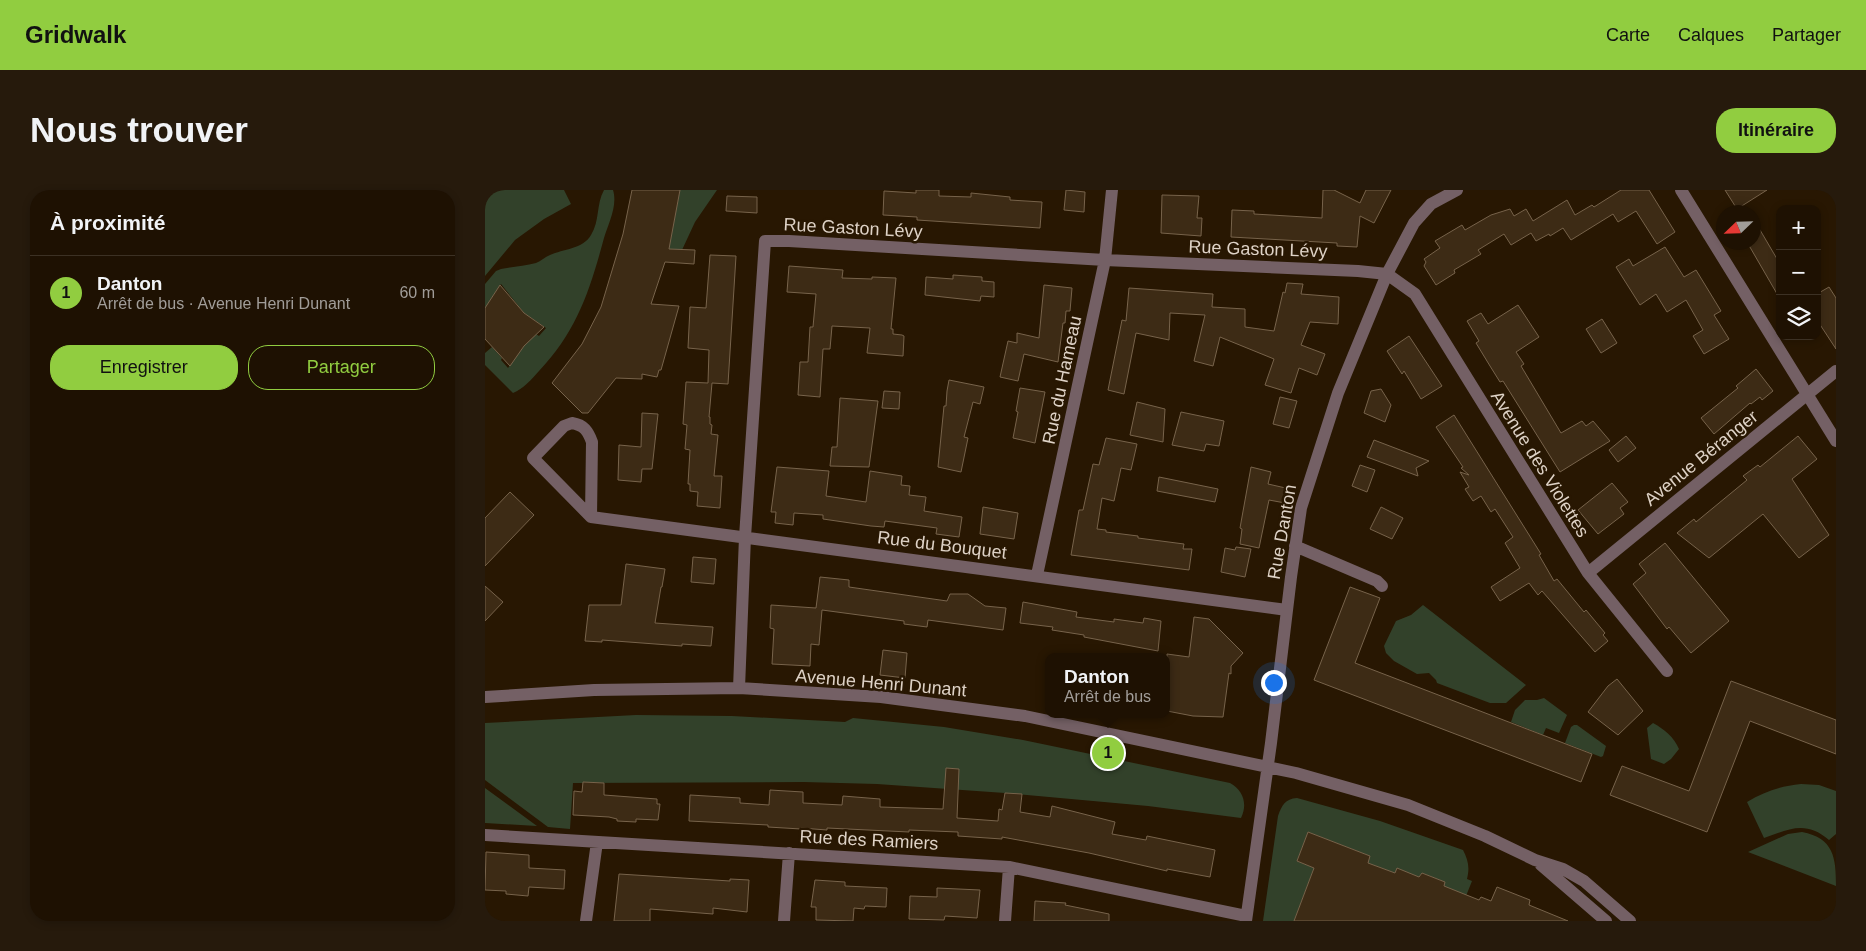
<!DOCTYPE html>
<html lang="fr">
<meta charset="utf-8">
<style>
:root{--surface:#1e1102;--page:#261a0c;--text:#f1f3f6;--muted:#a19d99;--line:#3c3124;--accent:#91cd40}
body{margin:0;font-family:Helvetica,sans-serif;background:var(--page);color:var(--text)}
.controls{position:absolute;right:15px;top:15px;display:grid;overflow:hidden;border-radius:10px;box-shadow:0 2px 8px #0003}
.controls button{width:45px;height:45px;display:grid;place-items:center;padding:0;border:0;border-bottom:1px solid var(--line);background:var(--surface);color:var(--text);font:25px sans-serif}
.compass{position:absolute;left:1231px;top:15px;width:45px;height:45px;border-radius:50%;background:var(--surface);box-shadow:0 2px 8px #0003;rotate:247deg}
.you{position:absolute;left:788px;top:492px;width:18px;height:18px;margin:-12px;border:4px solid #fff;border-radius:50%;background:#1a73e8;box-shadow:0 0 0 8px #1a73e833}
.badge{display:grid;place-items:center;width:32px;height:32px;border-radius:50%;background:var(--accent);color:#111;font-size:16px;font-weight:700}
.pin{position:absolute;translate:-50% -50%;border:2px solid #fff;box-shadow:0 1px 5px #0006}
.popup{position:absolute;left:560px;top:463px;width:125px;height:65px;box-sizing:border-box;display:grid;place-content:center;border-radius:10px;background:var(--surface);filter:drop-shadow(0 1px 4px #0005);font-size:16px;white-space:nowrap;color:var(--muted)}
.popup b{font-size:19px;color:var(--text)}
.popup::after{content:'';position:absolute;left:50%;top:100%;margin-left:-10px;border:10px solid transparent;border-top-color:var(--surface)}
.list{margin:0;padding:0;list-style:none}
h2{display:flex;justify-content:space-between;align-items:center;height:65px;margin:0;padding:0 20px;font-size:21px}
h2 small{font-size:16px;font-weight:400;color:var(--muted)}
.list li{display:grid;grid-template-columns:32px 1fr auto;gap:15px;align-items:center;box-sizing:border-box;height:75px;padding:0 20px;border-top:1px solid var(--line)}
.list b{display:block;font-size:19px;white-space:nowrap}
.list p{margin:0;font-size:16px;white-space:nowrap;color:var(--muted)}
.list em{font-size:16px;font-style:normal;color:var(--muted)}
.actions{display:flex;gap:10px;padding:15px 20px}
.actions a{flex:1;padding:11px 0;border:1px solid var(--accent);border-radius:20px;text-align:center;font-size:18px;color:var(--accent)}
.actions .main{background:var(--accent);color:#111}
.icon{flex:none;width:28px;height:28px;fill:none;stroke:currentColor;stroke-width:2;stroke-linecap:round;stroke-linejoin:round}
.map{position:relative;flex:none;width:1351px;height:731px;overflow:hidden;border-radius:20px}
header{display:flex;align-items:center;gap:30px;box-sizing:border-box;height:70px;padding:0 25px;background:var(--accent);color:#111}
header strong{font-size:24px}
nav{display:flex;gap:28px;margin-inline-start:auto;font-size:18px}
.intro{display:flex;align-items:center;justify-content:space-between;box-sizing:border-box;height:120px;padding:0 30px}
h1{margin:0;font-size:35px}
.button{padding:12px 22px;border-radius:20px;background:var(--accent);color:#111;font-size:18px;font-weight:700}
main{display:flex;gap:30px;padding:0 30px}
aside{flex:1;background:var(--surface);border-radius:20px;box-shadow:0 2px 8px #0003}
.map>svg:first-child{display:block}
.green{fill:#32412a}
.building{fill:#3d2b15;stroke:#77634b}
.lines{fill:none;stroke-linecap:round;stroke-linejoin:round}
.minor{stroke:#746065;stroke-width:12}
.labels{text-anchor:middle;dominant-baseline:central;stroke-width:5;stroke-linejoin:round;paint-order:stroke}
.street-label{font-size:18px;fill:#ded2c6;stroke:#281702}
</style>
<header>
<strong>Gridwalk</strong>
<nav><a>Carte</a><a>Calques</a><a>Partager</a></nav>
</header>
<div class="intro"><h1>Nous trouver</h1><a class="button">Itinéraire</a></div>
<main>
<aside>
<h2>À proximité<small></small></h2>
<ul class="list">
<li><span class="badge">1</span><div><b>Danton</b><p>Arrêt de bus · Avenue Henri Dunant</p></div><em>60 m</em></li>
</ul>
<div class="actions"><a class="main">Enregistrer</a><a>Partager</a></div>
</aside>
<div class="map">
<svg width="1351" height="731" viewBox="0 0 1351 731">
<rect width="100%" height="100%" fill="#281702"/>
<path class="green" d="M0 0H79L86 14 59 29 30 50 0 86Z
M119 0H128C133 16 123 34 119 48 105 100 92 141 54 181 47 189 38 199 28 203L0 175V163L7 157 17 168 16 170 23 178 39 156 51 144 54 146 61 138 39 123 16 94 0 118V94L11 81 16 79C27 77 40 76 51 73 56 71 60 67 65 65 78 59 98 59 106 45 115 31 111 14 119 0Z
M195 0H232L210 32 197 60 183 59Z
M938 415 1041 495 1021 513H1005L952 493 951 490 944 483 932 484 909 471 901 463 899 456 911 431 926 425Z
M1059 508 1082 525 1074 543 1061 538 1058 545 1026 532 1030 520 1040 510H1052Z
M151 525 247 526 360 532 368 528 459 537 538 550 745 593C758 600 763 614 756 628L663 616 520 603 392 594 319 592 88 593 85 639 63 637 0 590V533Z
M1168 533C1179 539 1189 547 1194 559L1186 569 1179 574 1166 569 1162 538Z
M1089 535H1092L1121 556 1118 566 1116 567 1080 553 1086 537Z
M1316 594 1334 595 1351 601V644L1344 650C1321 630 1304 639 1279 648L1262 612C1280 601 1296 596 1316 594Z
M0 598 52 636 0 633Z
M812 608 895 631 978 660C983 670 985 677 982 689L987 691 971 731 959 696 960 692 937 683 934 687 912 679 910 683 888 675 882 686 878 684 885 666 823 642 812 671 829 678 809 731H778L793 626C797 615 800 609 812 608Z
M1317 642C1349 648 1351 668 1351 696L1263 662 1303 644Z"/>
<path class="building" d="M147 0H195L184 59 210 60 209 74 180 72 166 114 194 116 176 180H174L172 187 157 184V189L131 188 103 223H97L67 193 97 154 116 117 138 44Z
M431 0H454V6L486 7V3L525 7V10L557 12 555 38 432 30V27L398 25 399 1 431 3Z
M581 0 600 2 599 22 579 20Z
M838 0H849L875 13 881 0H906L889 33 875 26 872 57 852 56V53L746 47 747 20 769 21V24L837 28Z
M1136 0H1164L1190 42 1172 54 1151 21 1133 32 1128 24 1086 50 1078 38 1065 46 1064 44 1051 51 1046 43 1026 55 1019 44 993 60 996 64 969 80 970 83 951 95 939 76 941 72 939 69 955 58 950 51 977 35 980 40 1006 25 1025 19 1029 26 1041 19 1048 31 1082 10 1090 25 1107 15 1109 17Z
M1240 0H1282L1252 19Z
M677 5 714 6 712 28H717L716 46 676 43Z
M242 6 272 7V23L241 21Z
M1268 28 1295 74V109L1262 52H1268Z
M1180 57 1199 87 1211 80 1236 121 1229 125 1244 149 1219 164 1208 146 1218 140 1201 110 1182 122 1171 104 1155 115 1131 77 1144 69 1148 76Z
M225 65 251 66 243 194 227 193 224 227H225V234L227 235 226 244 233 245 229 286H237L235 318 212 316 213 302 205 301V294H203L205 260 200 259 202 235 198 234 201 192 223 193 224 160 203 158 205 117 221 118Z
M304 76 358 80 357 88 387 89V87L411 88 406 139H408V144L417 145 419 146 418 166 382 163 385 138 347 136 345 159H338L335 207 313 205 315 172H323L325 137H328L331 104 302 102Z
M468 85 497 87V91L509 92V107L496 106 495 111 440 105 441 87 468 89Z
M802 93 818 94 816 104 854 107 853 134 825 132 816 155 840 164 832 185 814 178 806 203 780 195 789 169 735 147 728 176 709 171 720 125 685 123 684 150 651 143 639 204 623 200 637 130 641 131 644 98 728 104 727 117 760 119V137L789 141 798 102 800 103Z
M15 95 39 123 59 137 39 156 25 176 0 149V118Z
M559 95 587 98 585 121H581L580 133H578L573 172 539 164 533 191 515 187 523 151 532 153V143L554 148Z
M1344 97 1351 108V159L1332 130V104Z
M1033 115 1054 147 1031 162 1039 174 1036 176 1076 243 1097 231 1101 236 1108 231 1125 251 1075 282 1018 191 1015 192 1005 176 991 153 994 151 982 131 996 123 1003 134Z
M1117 129 1132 153 1116 163 1101 139Z
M924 146 957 196 936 209 919 181 917 184 902 161Z
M1271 179 1288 201 1277 210 1275 207 1266 214 1265 213 1229 244 1216 228 1253 198 1251 196Z
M464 190 499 197 495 214 488 212 479 247 483 248 476 282 453 277 459 216H461L462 201Z
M535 198 560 202 550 253 528 248 533 222 531 221Z
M896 199 906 215 900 232 879 223 886 201Z
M399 201 415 202 414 219 397 218Z
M795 207 812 211 804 238 788 234Z
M355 208 393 211 384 277 345 276 347 257H352Z
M652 212 680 219 678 252 645 245Z
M696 222 739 231 734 256 721 254 719 261 687 255Z
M157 223 173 224 167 279H157L156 292 133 290 134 255 156 257Z
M969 225 1056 364 1054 365 1069 391 1072 389 1099 422 1101 420 1120 443 1118 445 1123 451 1110 462 1057 401 1053 405 1044 393 1015 411 1006 397 1035 378 1020 353 1028 347 1010 319 1006 322 996 306 988 311 980 299 984 297 975 282 984 285 976 278 978 277 951 237Z
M1141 246 1151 258 1133 272 1124 260Z
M1313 246 1332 269 1307 289 1344 345 1314 368 1278 324 1224 368 1192 343 1209 329 1211 332 1262 290 1258 286 1273 275 1275 277Z
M621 248 652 254 646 280 636 278 629 311 617 308 612 339 621 340V342L653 346V348L699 354 698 359H707L704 380 586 365 594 320H598L608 274 614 275Z
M889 250 944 271 931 278 933 286 882 267Z
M875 275 890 280 882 302 867 296Z
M292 277 344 281 341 306 381 312 385 281 417 286 416 295 425 296 424 305 441 307 439 321 477 327 474 347 451 344 452 338 400 331 399 337 386 336 338 329V325L309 323 308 335 290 333 291 322H286Z
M766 277 786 282 783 294 805 299 800 313 784 310 774 358 755 354 757 339 755 338Z
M674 287 733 299 730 312 672 301Z
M1127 293 1143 312 1135 318 1139 324 1113 344 1093 320Z
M25 302 49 325 0 376V328Z
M498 317 533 323 529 349 495 344Z
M896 317 918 328 907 349 885 339Z
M1180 353 1244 431 1206 463 1184 437 1182 439 1148 394 1161 383 1154 374Z
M751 357 766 359 760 387 736 382 740 358 750 360Z
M208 367 231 369 229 394 206 392Z
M141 374 180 379 177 397H176L170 433 228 437 226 456 197 454V456L117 450V452L100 451 104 415H136Z
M335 387 364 390V397L462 411 465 404H483L500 416 521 418 518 440 443 430 442 437 419 434V431L337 420 334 455 326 454 325 476 287 474 289 439 285 438 286 415 331 418Z
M0 396 18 412 0 431Z
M865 397 895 408 870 473 1107 564 1096 592 829 490Z
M538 412 592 422 591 427 629 432V429L658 433 659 428 676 431 673 461 599 447V445L567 440 568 437 535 433Z
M709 427 724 429 758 463 746 476V484L744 483 738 527 708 526 682 521V464L704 467Z
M398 460 422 463 420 488 395 485Z
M1132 489 1158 521 1133 545 1103 522 1123 496Z
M1246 491 1351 530V564L1265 531 1222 642 1125 605 1137 576 1204 601Z
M461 578 474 579 472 628 513 631 514 619 517 620 520 603 537 604 535 622 565 627 567 616 630 632 627 644 661 650 662 646 730 660 725 687 682 679V681L604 663 517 647V649L473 646V642L424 640V642L342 638V640L316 638V639L283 637V635L204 631 205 605 255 608V613L284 615 285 600 318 602V613L357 615 358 606 395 609V617L458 619Z
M98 592 119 593V605L172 609V614H175L173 630 151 629V632L132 631V629L124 627 88 625 89 601 97 602Z
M823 642 885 666 883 673 910 683 912 678 934 687 937 683 960 692 959 696 994 710 996 707 1006 711 1012 697 1045 710 1044 715 1083 731H809L829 678 812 671Z
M1 662 44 665V678L80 680 79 699 44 697 43 706 21 704V701L0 700Z
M134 684 245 691V689L264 690 262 722 228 718V724L165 719V731H129Z
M330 690 360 692V696L402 698 401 717 380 716 379 719 369 718 368 731 331 730V717H326Z
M452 698 495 700 492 728 460 726 459 730 424 729 425 706 452 707Z
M550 711 581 713 580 715 624 724V731H549Z"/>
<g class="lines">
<path class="minor" d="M1196 0 1351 251
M87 233C99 235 103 241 107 252L106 327 48 268 79 236Z
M106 327 802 420
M810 356 892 391 897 396
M1103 383 1351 181
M552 385 620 70 627 0
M254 498 260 347 280 51H304L620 70 873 81 902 84 930 104 1103 383 1182 481
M0 507 109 500 254 498 396 507 540 526 811 583 923 615 1000 646 1050 670 1078 679 1099 691 1145 731
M0 645 524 677 761 726
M1056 675 1121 731
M101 731 112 652
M299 731 304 663
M520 731 524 677
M761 731 786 553 806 387 816 318 853 203 902 84 929 33 946 14 972 0"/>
</g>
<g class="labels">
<g class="street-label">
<text transform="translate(368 38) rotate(3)">Rue Gaston Lévy</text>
<text transform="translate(773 59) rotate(2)">Rue Gaston Lévy</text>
<text transform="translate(577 190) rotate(-78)">Rue du Hameau</text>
<text transform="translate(1216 268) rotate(-39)">Avenue Béranger</text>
<text transform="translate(1055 274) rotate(58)">Avenue des Violettes</text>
<text transform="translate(797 342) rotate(-80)">Rue Danton</text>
<text transform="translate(457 355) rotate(7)">Rue du Bouquet</text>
<text transform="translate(396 493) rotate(5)">Avenue Henri Dunant</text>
<text transform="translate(384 650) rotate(3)">Rue des Ramiers</text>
</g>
</g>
</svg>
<div class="controls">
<button>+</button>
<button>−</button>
<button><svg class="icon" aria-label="layers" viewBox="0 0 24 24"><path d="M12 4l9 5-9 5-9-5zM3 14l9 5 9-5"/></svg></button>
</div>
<svg class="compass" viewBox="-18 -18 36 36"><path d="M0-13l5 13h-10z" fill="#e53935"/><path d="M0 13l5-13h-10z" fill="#a19d99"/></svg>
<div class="you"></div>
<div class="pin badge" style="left:623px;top:563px">1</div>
<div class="popup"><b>Danton</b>Arrêt de bus</div>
</div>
</main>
